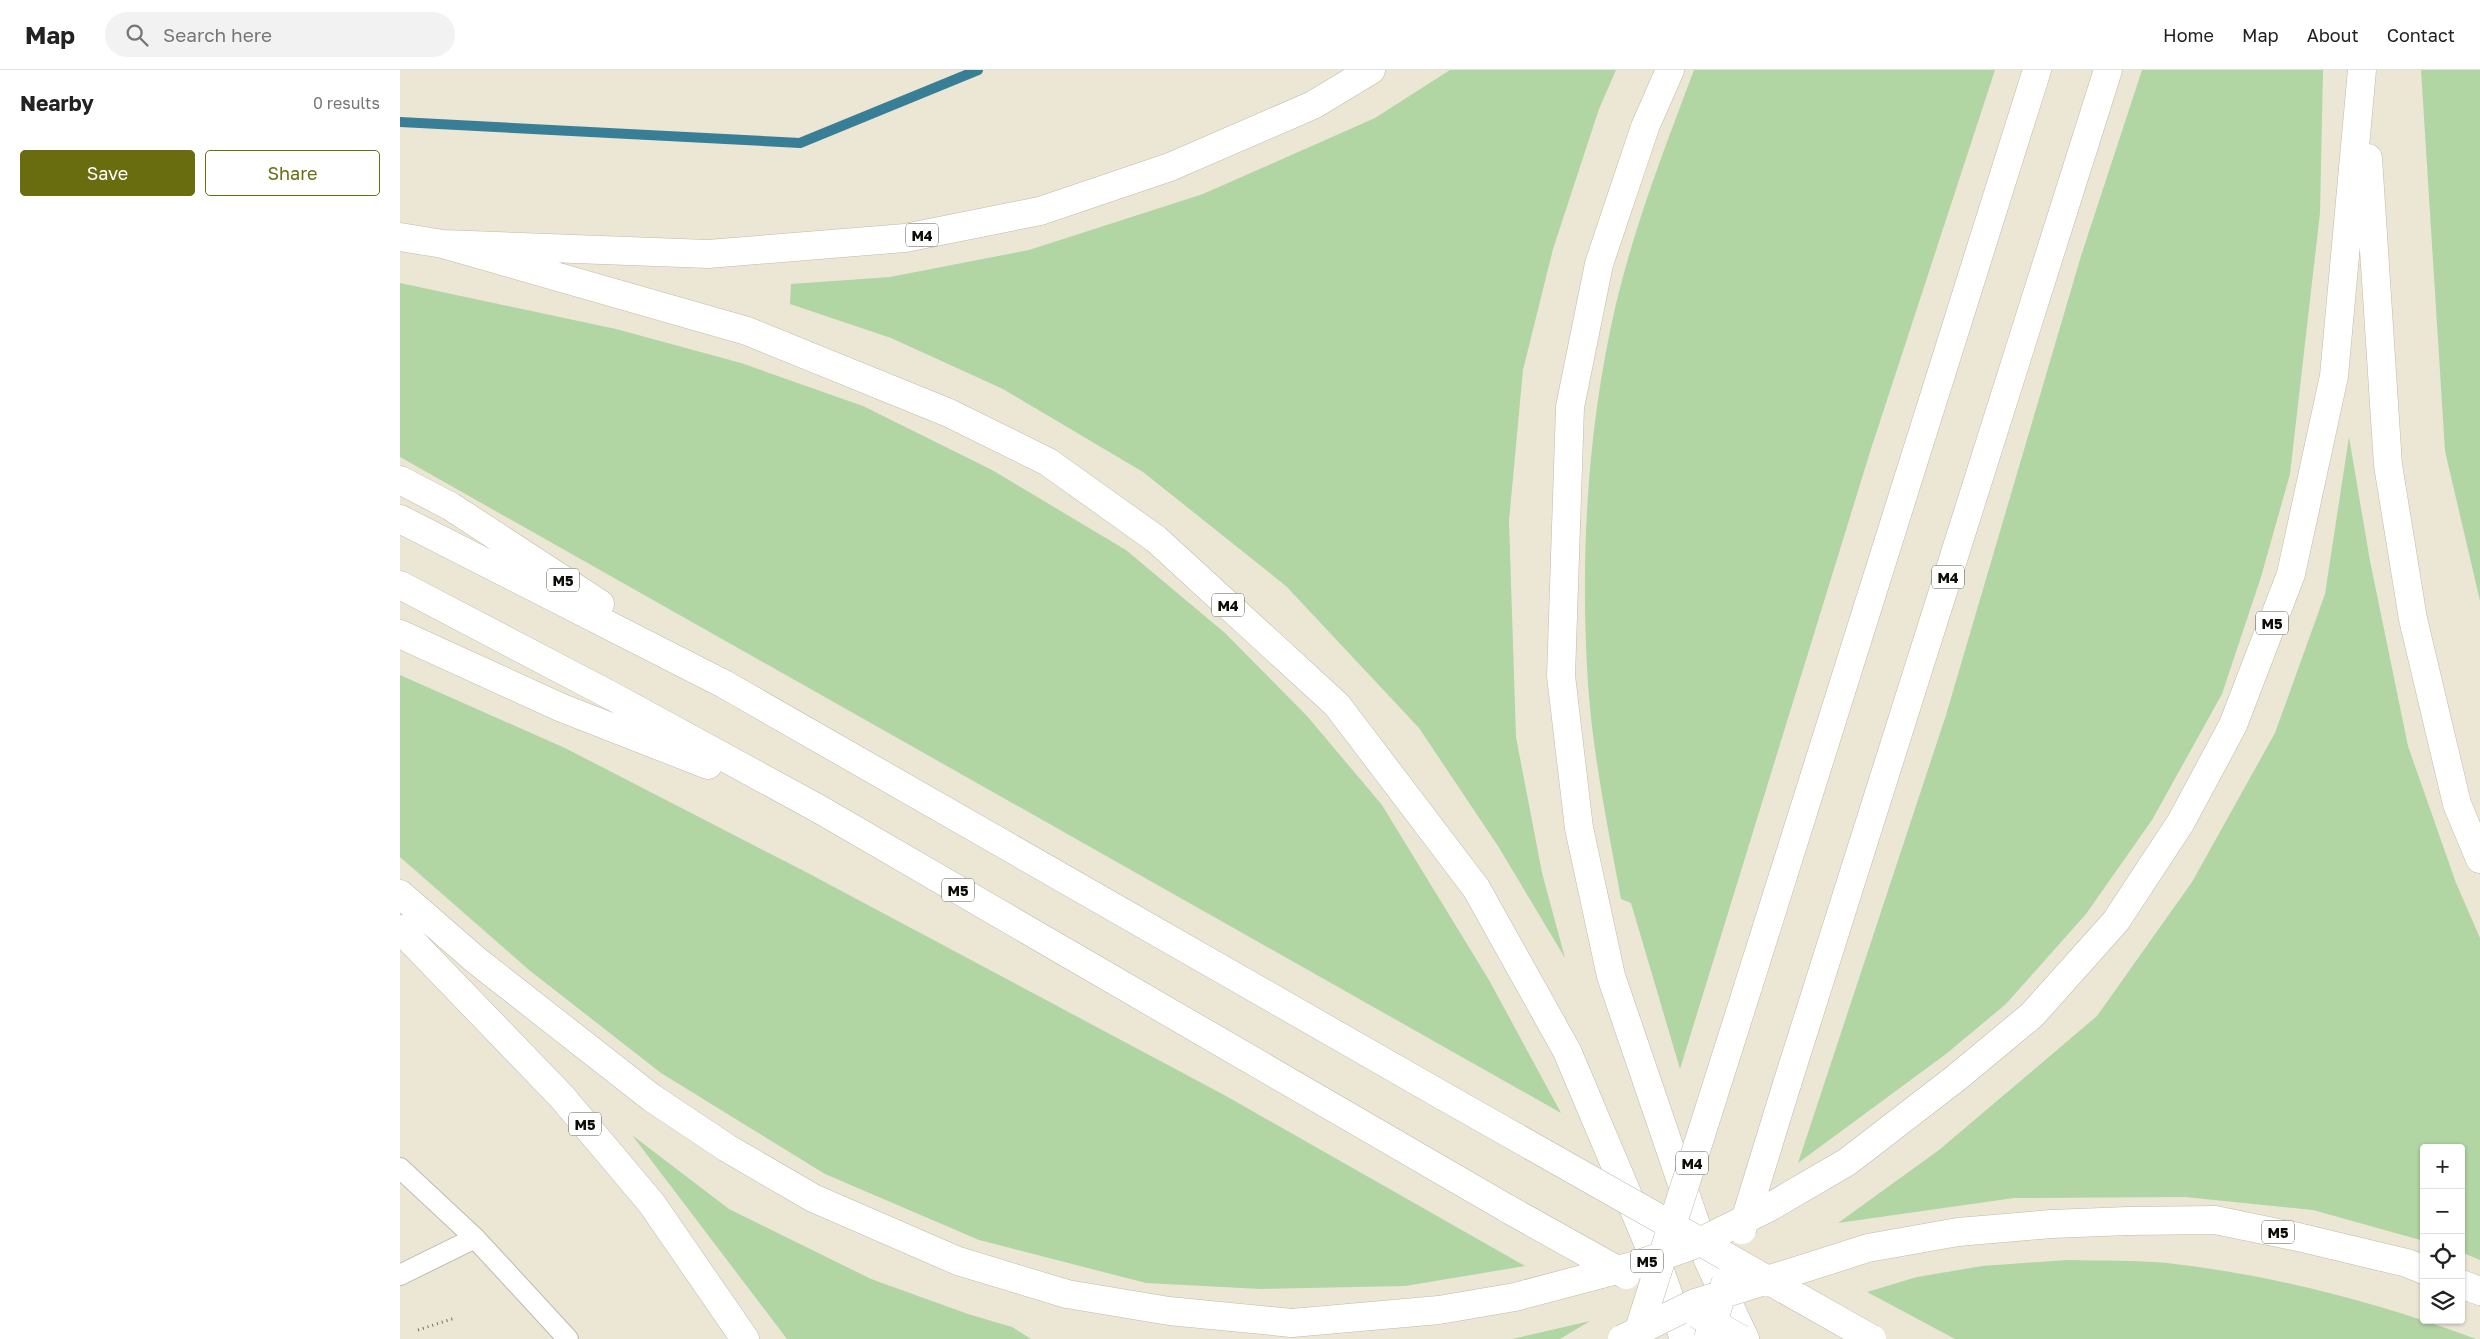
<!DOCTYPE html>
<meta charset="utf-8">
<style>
:root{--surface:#fff;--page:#f2f2f2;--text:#222;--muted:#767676;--line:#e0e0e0;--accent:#696d10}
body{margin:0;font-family:"Golos Text",sans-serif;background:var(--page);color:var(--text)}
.controls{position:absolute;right:15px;bottom:15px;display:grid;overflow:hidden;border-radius:5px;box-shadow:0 1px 4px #0004}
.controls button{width:45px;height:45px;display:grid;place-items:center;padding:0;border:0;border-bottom:1px solid var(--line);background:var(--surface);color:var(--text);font:25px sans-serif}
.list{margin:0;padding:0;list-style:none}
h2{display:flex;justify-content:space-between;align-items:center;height:65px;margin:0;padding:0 20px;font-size:21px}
h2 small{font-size:16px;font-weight:400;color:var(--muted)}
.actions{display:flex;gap:10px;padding:15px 20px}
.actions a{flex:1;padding:11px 0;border:1px solid var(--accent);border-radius:5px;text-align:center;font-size:18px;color:var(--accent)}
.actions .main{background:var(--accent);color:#fff}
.icon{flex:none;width:28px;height:28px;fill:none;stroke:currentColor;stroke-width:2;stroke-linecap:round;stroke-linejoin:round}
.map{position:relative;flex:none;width:2080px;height:1269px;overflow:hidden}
header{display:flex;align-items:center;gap:30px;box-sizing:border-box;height:70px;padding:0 25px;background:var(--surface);border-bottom:1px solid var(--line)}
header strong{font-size:24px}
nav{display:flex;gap:28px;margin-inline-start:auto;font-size:18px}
.search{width:350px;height:45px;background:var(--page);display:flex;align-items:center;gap:12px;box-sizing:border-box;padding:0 18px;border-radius:28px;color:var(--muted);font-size:19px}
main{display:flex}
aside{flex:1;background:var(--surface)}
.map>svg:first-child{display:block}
.green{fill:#b1d5a3}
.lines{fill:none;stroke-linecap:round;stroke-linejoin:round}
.stream{stroke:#387e97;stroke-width:10}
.service-casing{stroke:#bfbaa9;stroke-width:22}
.motorway-casing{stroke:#bfbaa9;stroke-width:29}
.path{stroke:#736f64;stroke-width:3;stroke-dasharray:1 4;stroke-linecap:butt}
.service{stroke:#fff;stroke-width:20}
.motorway{stroke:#fff;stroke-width:28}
.motorway-bridge-casing{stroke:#bfbaa9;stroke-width:29;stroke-linecap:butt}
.motorway-bridge{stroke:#fff;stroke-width:28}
.labels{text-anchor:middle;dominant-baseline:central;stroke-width:4;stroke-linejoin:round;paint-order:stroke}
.shield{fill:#fff;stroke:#575652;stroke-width:1}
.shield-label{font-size:14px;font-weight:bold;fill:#0f0d08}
</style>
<header>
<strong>Map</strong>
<div class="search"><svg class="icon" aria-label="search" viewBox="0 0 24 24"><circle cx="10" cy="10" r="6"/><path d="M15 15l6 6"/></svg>Search here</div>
<nav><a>Home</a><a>Map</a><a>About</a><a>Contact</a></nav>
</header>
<main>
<aside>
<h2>Nearby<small>0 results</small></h2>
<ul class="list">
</ul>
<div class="actions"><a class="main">Save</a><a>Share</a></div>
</aside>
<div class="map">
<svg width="2080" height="1269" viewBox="0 0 2080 1269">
<rect width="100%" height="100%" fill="#ece7d5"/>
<path class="green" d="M1050 0H1216L1199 39 1153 179 1123 300 1109 451 1116 667 1142 803 1165 888 1098 776 1019 658 886 516 743 402 603 319 491 268 390 234 391 214 490 207 629 180 803 124 975 48Z
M1294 0H1595L1470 382 1280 999 1231 833 1221 829C1208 758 1193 686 1188 614 1180 488 1187 358 1216 234 1235 154 1265 77 1294 0Z
M1742 0H1923L1920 143 1890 404 1861 507 1822 624 1752 750 1686 844 1606 934 1546 984 1398 1093 1546 645 1681 186Z
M2021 0H2080V531L2045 381Z
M0 213 216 259 341 293 463 336 592 400 726 480 825 563 907 646 982 735 1089 910 1161 1043 0 387Z
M1949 367 1970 491 2008 676 2056 813 2080 868V1190L2061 1182V1078H2024V1171L1913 1140 1785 1127 1614 1128 1438 1153 1539 1080 1697 946 1792 812 1875 663 1925 524Z
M0 605 165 678 404 801 826 1026 1125 1196 1005 1216 861 1219 746 1213 579 1170 425 1104 261 1003 129 900 0 787Z
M232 1065 329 1139 471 1209 568 1244 612 1257 631 1269H387Z
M1668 1190C1701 1191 1735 1190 1767 1193 1873 1205 1977 1232 2076 1269H1555L1467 1222 1517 1207 1582 1196Z
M1190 1251 1160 1269H1112Z"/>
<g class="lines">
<path class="stream" d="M0 52 400 73 578 0"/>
<g class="service-casing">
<path id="service" d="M0 1098 75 1168 168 1269
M0 1205 75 1168"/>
</g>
<g class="motorway-casing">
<path id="motorway" d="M1270 0 1245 57 1199 194 1170 337 1161 606 1179 758 1211 906 1308 1190 1345 1269
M1968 88 1988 395 2013 549 2057 734 2080 789
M0 167 43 174 308 184 505 168 640 141 770 97 913 35 971 0
M43 174 347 261 549 343 648 392 756 469 937 635 1076 818 1167 981 1262 1206 1284 1269
M0 410 50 436 200 534
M0 449 324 614 1045 1027
M0 515 210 625 419 739 1108 1139
M0 564 162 638 308 695
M0 824 77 891 252 1028 327 1078 413 1128 558 1191 667 1224 769 1241 892 1253
M0 859 162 1027 252 1134 345 1269
M1348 917 1637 0
M1556 1008 1632 945 1716 851 1781 752 1833 655 1891 504 1934 306 1962 0
M1387 1014 1708 0
M1728 1151 1815 1150 1898 1167 2007 1193 2024 1200
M2061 1214 2080 1221"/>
</g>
<path class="path" d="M18 1260 55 1248"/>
<use href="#service" class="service"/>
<use href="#motorway" class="motorway"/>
<g class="motorway-bridge-casing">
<path id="motorway-bridge" d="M1045 1027 1472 1269
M1108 1139 1226 1205
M1342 1160 1387 1014
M1297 1244 1341 1269
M892 1253 1039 1240 1115 1227 1236 1195 1291 1176 1370 1137 1447 1092 1556 1008
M1222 1269 1295 1233 1468 1178 1558 1162 1651 1154 1728 1151
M1236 1269 1348 917
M1308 1269 1326 1211"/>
</g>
<use href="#motorway-bridge" class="motorway-bridge"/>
</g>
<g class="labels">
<g class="shield">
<rect x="506" y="153.5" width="32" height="23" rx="4"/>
<rect x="1532" y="495.5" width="32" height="23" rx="4"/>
<rect x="147" y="498.5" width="32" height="23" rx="4"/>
<rect x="812" y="523.5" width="32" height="23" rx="4"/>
<rect x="1856" y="541.5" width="32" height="23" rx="4"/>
<rect x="542" y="808.5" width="32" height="23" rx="4"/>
<rect x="169" y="1042.5" width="32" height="23" rx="4"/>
<rect x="1276" y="1081.5" width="32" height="23" rx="4"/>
<rect x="1862" y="1150.5" width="32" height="23" rx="4"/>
<rect x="1231" y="1179.5" width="32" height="23" rx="4"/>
</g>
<g class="shield-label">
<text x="522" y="165">M4</text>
<text x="1548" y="507">M4</text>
<text x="163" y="510">M5</text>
<text x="828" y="535">M4</text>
<text x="1872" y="553">M5</text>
<text x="558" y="820">M5</text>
<text x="185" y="1054">M5</text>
<text x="1292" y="1093">M4</text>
<text x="1878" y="1162">M5</text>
<text x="1247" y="1191">M5</text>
</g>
</g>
</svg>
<div class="controls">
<button>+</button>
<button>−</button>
<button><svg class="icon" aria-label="locate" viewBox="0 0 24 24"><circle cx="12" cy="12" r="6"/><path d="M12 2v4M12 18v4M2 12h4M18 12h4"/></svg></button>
<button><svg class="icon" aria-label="layers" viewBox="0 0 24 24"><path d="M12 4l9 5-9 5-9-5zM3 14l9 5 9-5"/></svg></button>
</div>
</div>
</main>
